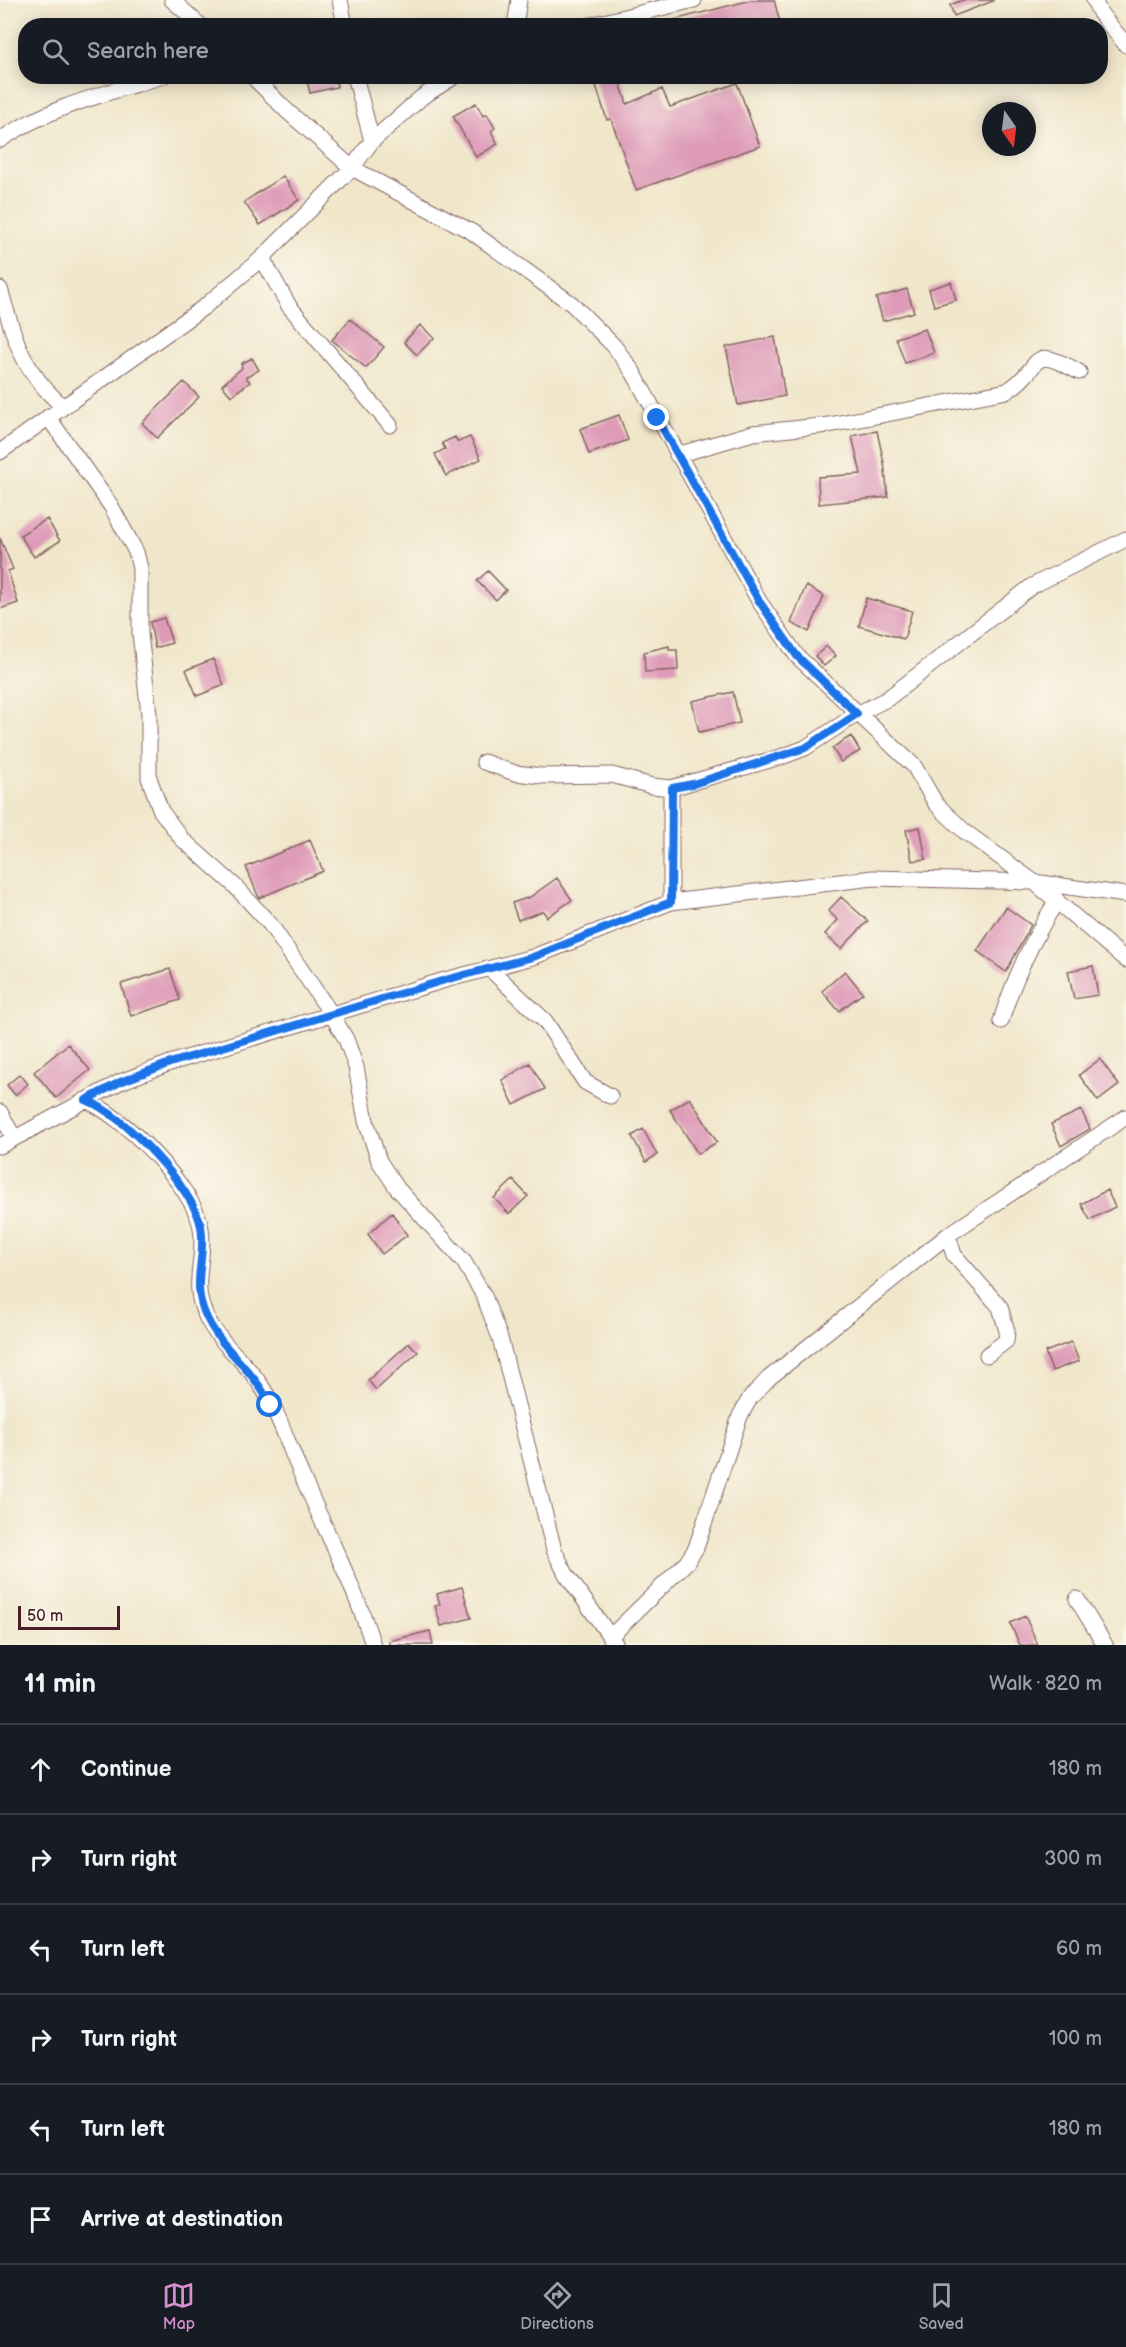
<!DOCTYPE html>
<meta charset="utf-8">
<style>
:root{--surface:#171b24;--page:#242831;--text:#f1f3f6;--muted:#9ea1a6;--line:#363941;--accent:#d690ce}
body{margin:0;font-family:"Balsamiq Sans",sans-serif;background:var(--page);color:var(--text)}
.compass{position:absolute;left:982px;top:102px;width:54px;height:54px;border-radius:50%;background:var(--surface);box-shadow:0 3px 15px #0003;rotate:166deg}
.scale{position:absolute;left:18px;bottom:15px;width:102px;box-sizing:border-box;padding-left:6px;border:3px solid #4a1f2b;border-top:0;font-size:16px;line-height:21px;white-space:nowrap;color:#4a1f2b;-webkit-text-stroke:4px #fbf7ec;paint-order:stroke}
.stop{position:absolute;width:18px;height:18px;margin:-14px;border:4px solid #1a73e8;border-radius:50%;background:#fff}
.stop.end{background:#1a73e8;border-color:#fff;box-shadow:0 2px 6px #0008}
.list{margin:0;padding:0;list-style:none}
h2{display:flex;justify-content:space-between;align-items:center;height:78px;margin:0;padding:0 24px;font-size:26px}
h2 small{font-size:20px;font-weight:400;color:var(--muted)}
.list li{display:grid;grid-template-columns:39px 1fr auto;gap:18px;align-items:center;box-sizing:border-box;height:90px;padding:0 24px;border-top:2px solid var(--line)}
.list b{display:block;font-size:22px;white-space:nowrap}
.list em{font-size:20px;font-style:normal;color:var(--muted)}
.icon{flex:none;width:33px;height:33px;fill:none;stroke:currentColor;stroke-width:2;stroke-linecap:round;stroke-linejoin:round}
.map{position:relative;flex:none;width:1126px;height:1645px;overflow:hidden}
.search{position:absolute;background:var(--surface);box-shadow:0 3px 15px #0003;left:18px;right:18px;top:18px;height:66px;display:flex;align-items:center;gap:15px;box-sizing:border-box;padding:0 21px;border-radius:24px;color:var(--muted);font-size:22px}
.sheet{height:618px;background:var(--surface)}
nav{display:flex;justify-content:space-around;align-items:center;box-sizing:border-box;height:84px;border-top:2px solid var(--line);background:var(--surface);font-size:16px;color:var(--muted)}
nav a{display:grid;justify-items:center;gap:3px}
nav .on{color:var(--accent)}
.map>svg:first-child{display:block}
.building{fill:#de9bb8}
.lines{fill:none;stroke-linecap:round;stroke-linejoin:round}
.minor-casing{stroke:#846563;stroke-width:17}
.minor{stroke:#fff;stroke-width:15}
.route{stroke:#1a73e8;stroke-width:8}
</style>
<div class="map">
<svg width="1126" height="1645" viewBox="0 0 1126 1645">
<rect width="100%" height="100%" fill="#fbf7ec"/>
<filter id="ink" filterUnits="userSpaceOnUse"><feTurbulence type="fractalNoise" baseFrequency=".0167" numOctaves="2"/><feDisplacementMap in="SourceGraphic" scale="12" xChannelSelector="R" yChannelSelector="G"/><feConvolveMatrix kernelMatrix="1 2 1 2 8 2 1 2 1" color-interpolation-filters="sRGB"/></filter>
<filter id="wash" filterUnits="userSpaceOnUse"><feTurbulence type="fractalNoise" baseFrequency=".008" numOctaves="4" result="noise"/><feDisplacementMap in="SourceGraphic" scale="24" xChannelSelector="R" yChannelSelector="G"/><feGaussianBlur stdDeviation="1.35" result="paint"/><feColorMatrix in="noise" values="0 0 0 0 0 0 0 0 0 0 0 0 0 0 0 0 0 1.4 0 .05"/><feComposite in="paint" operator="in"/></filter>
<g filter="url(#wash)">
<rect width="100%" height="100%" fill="#f0e6ca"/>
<g id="blocks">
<path class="building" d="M751 0H774L781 26H666V22Z
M963 0H993V1L954 16 950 5Z
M306 76H335L337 87 310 93Z
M593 76H618L627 104 662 89 670 107 737 83 760 146 636 190 611 119 607 120Z
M476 103 483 116 487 114 495 128 491 131 498 144 476 157 453 116Z
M283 176 299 200 260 225 244 202Z
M951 282 956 300 934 306 929 289Z
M907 289 914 312 883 321 876 298Z
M350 319 384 347 366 368 332 340Z
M420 325 434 338 417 355 404 342Z
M925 329 934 353 905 363 896 338Z
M775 337 785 396 738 405 726 347Z
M252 358 259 370 246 377 250 382 231 396 222 385 242 368 241 364Z
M184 382 199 397 157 438 142 423Z
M619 415 628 440 589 454 580 429Z
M877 431 884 463 888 497 819 504 818 477 861 474 852 436Z
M455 437 458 442 470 437 481 459 446 476 435 454 445 449 442 443Z
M47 519 60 541 34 557 20 535Z
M0 538 13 569 8 571 18 603 0 609Z
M488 571 506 590 496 600 477 581Z
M806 586 824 596 809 632 791 623Z
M866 598 912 611 904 639 859 626Z
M164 618 172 643 155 648 150 622Z
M669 646V650H677L678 670 645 672 644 652Z
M827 646 836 656 824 666 815 656Z
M213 659 224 685 197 696 186 670Z
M733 692 740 723 699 732 692 701Z
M851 736 860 751 841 762 832 748Z
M920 827 926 859 912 861 906 830Z
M310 840 323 871 259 898 246 867Z
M557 878 572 900 547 917 543 911 518 920 512 903 530 897Z
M841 897 868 921 841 949 825 934 838 920 828 911Z
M1006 907 1031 925 1006 972 977 951Z
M1093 966 1098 995 1074 999 1068 971Z
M170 969 180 1000 131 1016 121 984Z
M845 971 863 993 839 1011 822 991Z
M68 1044 90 1070 56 1098 34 1072Z
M1100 1059 1119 1085 1098 1101 1079 1075Z
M530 1063 545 1089 514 1105 502 1080Z
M20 1074 28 1084 15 1095 7 1085Z
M690 1098 717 1142 698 1154 670 1110Z
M1081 1110 1090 1129 1061 1146 1051 1124Z
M643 1129 657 1155 646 1162 632 1136Z
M513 1180 528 1196 509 1214 494 1198Z
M1107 1190 1115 1207 1090 1220 1081 1204Z
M392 1213 407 1235 382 1254 368 1234Z
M1071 1342 1079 1361 1052 1371 1045 1352Z
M409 1343 418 1352 376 1390 368 1380Z
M462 1587 471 1618 441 1626 435 1606 440 1605 437 1594Z
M1025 1616 1038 1645H1020L1010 1623Z
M430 1631 433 1645H389V1641Z"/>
</g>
</g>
<g filter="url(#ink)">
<use href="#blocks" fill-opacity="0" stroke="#846563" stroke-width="1.5"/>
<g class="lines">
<g class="minor-casing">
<path id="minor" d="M172 0 201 26
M340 0 345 26
M1094 0 1100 13 1126 45
M515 26 519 0
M587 26 694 0
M252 76 286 110 352 168 472 232 572 304 614 346 633 372 759 601 797 656 914 766 936 804 964 831 1034 882 1126 960
M355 76 372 141
M0 140C48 107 108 93 163 76
M262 258 289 306 390 425
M0 289C16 342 20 367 62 406
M48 417 111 506 136 552 140 568V633L149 714V778L161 811 182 839 234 885 270 924 332 1015 346 1039 356 1067 366 1121 379 1161 397 1188 464 1262 484 1296 500 1338 554 1550 566 1574 616 1645
M0 452 204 307 262 258 352 168 372 141 422 97 455 76
M677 455 753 433 829 425 1007 391C1046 367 1025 342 1079 372
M484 762 515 773 542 776 612 775 652 786 671 788 784 756 805 748 857 714 887 699 1032 586 1126 539
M671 902V788
M491 970 545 1021 585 1082 610 1096
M1001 1021C1014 977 1033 939 1057 900
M85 1100C122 1114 195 1188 201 1228 206 1260 190 1284 206 1316 219 1344 246 1361 262 1387 279 1413 290 1450 303 1478 327 1534 355 1587 373 1645
M0 1112 14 1138
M0 1146 120 1082 170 1063 445 980 533 957 671 902 873 878 1034 882 1126 895
M948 1235 954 1255 1000 1307 1007 1331 1006 1341 987 1355
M1077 1599 1105 1645
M610 1637 687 1562 696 1548 740 1416 750 1398 769 1378 948 1235 1126 1117"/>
</g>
<use href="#minor" class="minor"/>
</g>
</g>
<g class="lines" filter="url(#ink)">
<path class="route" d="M270 1405C255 1370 221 1350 206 1316 190 1282 207 1258 201 1226 192 1186 123 1114 86 1100L120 1082 170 1063 445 980 533 957 671 902 672 788 693 784 805 748 857 714 797 656 759 601 657 418"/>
</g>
</svg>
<svg class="compass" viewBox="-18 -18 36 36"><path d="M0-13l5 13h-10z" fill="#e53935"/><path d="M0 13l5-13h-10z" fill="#9ea1a6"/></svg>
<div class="scale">50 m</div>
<div class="stop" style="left:270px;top:1405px"></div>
<div class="stop end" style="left:657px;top:418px"></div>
<div class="search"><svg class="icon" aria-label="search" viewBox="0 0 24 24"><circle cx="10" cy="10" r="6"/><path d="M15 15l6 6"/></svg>Search here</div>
</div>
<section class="sheet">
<h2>11 min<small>Walk · 820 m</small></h2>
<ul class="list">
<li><svg class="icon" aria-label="ahead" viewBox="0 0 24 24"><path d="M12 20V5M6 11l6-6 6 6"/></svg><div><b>Continue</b></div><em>180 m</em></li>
<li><svg class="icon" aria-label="right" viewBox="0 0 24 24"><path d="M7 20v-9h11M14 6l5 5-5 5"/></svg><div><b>Turn right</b></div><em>300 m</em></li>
<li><svg class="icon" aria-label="left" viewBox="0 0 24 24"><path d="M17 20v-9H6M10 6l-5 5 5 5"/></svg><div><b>Turn left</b></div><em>60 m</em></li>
<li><svg class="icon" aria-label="right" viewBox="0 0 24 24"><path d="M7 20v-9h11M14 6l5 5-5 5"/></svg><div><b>Turn right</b></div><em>100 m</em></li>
<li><svg class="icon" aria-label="left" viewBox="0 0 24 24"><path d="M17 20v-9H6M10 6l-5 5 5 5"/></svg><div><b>Turn left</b></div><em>180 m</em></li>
<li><svg class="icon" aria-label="arrive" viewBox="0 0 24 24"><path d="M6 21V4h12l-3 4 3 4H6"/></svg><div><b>Arrive at destination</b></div></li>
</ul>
</section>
<nav>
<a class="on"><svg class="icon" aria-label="map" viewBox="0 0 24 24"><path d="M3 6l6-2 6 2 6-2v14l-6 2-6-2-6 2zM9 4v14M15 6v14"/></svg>Map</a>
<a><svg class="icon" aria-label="directions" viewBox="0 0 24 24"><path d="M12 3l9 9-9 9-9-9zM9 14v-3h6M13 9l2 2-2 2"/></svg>Directions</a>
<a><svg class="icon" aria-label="saved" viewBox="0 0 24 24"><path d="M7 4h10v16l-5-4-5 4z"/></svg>Saved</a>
</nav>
